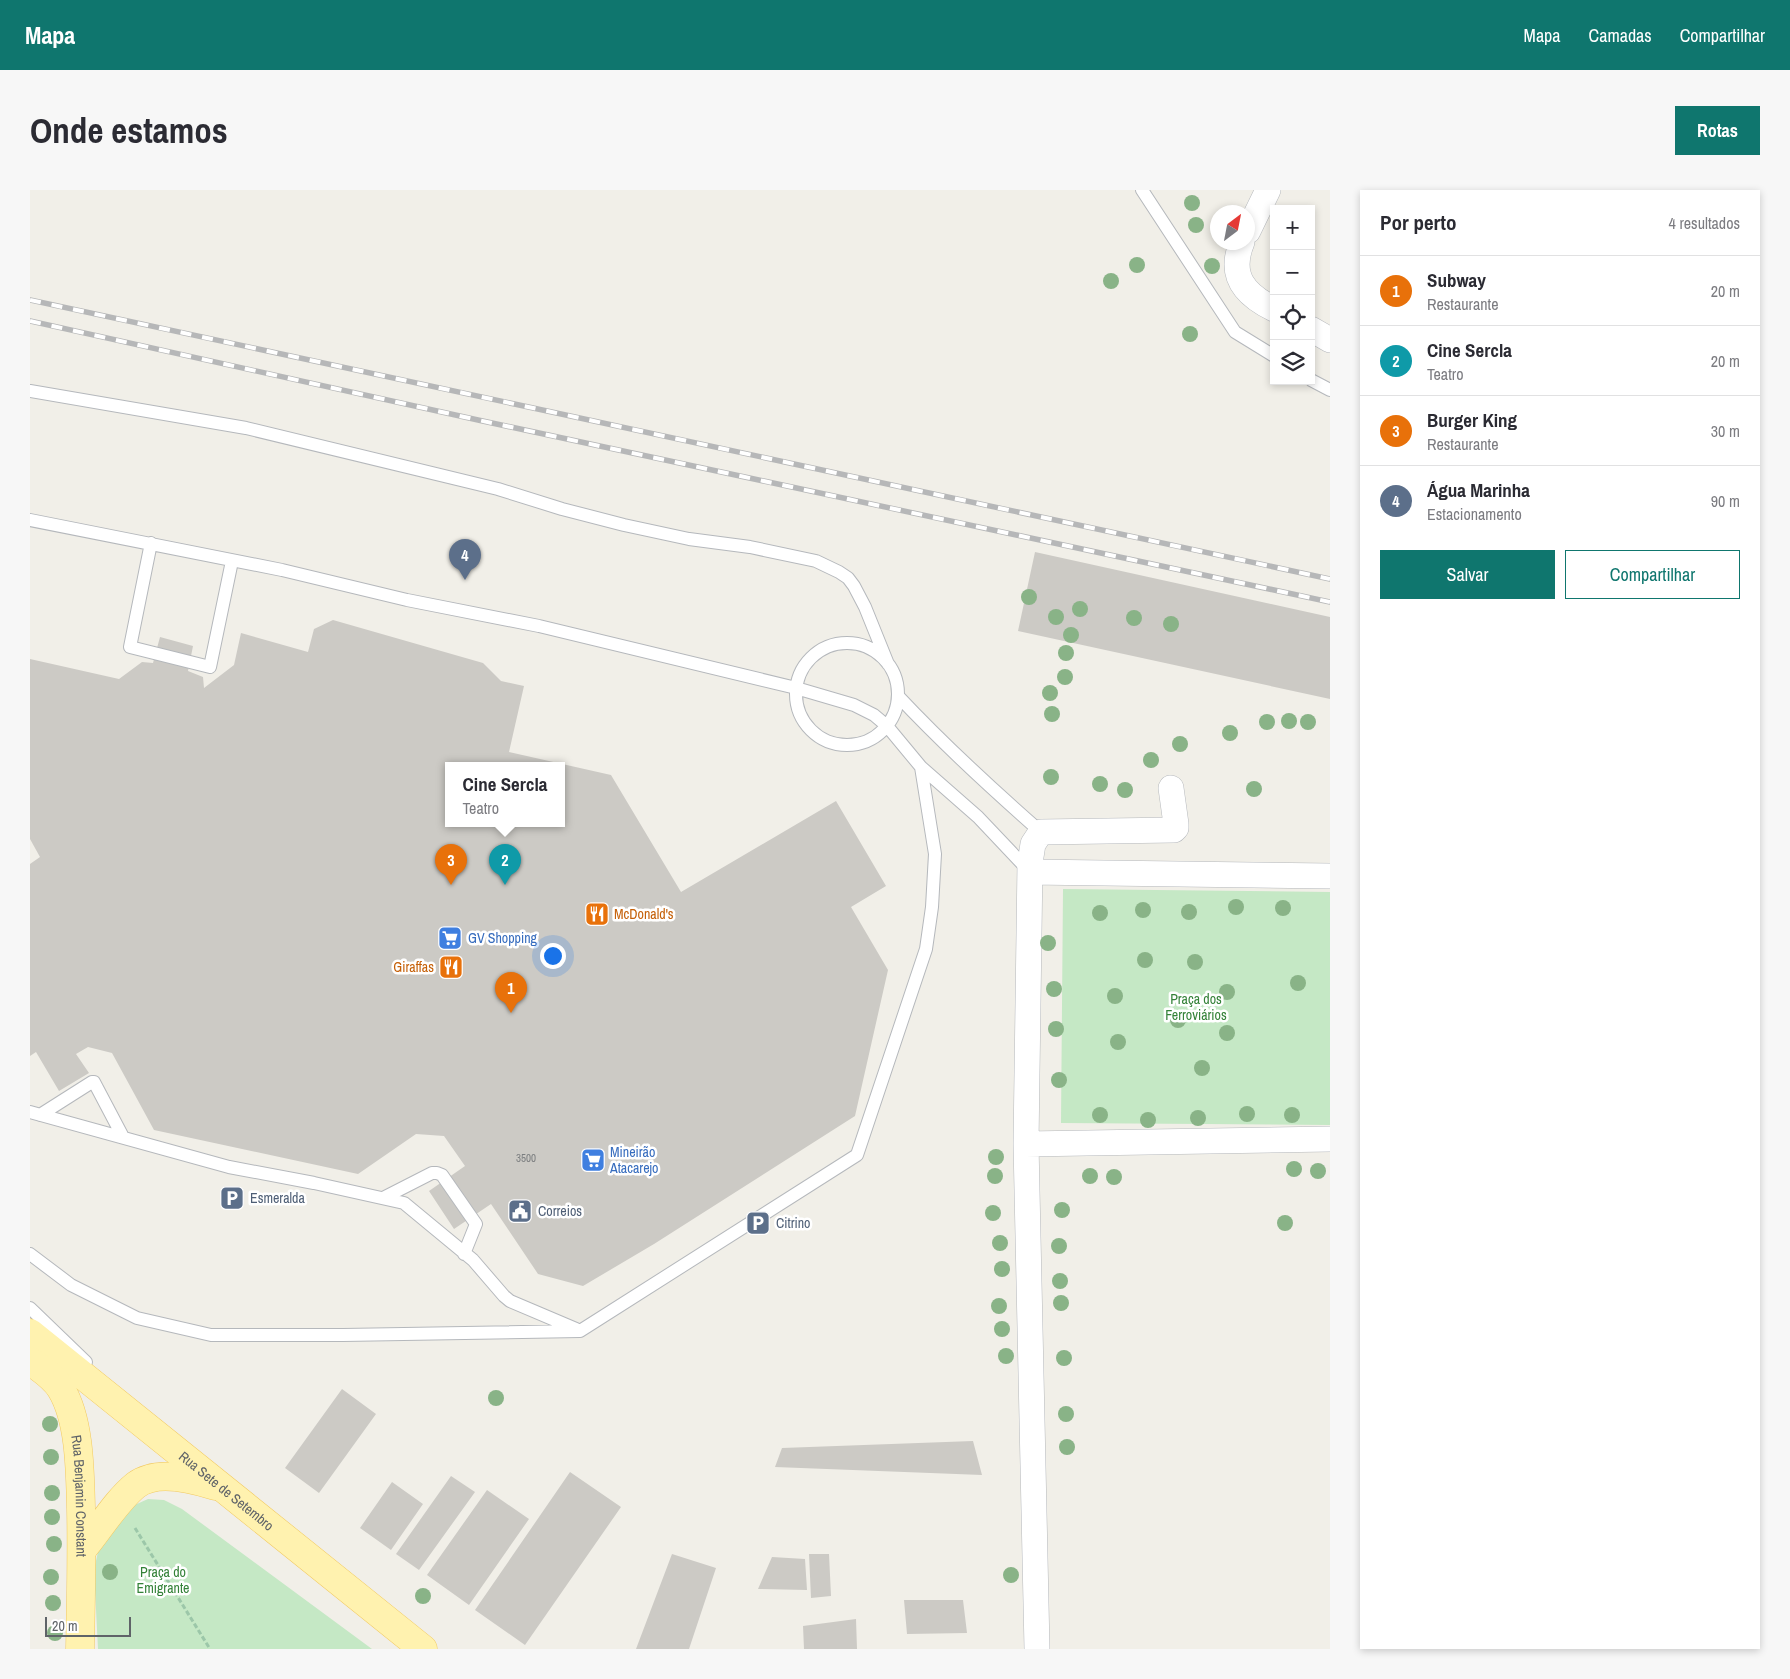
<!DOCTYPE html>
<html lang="pt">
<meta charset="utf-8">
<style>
:root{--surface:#fff;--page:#f7f7f7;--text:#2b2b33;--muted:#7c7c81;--line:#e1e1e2;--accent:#0f766e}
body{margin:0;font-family:"Archivo Narrow",sans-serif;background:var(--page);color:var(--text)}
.controls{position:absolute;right:15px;top:15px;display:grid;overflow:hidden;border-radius:0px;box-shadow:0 2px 8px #0003}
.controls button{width:45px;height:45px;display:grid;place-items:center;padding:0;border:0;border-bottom:1px solid var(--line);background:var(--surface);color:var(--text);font:25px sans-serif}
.compass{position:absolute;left:1180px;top:15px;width:45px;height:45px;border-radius:50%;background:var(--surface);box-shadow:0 2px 8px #0003;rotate:32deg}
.scale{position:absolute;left:15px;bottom:12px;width:86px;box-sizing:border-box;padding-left:5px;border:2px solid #5f6368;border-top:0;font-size:14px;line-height:18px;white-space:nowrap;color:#5f6368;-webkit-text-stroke:4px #fff;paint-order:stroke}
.you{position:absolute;left:522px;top:765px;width:18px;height:18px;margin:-12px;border:4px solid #fff;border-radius:50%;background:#1a73e8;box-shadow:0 0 0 8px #1a73e833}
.badge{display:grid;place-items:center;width:32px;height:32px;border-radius:50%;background:var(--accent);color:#fff;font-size:16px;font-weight:700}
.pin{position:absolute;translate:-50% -41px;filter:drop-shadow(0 1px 2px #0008)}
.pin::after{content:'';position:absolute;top:26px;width:18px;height:15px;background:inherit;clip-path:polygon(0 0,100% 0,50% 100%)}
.popup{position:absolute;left:415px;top:572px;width:120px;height:65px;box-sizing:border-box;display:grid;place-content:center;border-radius:0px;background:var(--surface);filter:drop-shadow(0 1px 4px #0005);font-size:16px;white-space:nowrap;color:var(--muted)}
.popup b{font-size:19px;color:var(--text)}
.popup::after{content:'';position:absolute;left:50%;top:100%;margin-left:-10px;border:10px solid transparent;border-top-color:var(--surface)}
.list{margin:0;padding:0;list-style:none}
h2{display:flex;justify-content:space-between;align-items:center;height:65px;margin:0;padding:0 20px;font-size:21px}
h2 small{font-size:16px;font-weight:400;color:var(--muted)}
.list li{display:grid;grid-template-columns:32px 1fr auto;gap:15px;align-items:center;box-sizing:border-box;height:70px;padding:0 20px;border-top:1px solid var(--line)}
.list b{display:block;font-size:19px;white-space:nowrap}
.list p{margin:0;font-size:16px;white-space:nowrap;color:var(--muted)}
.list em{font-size:16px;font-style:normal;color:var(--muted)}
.actions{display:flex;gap:10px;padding:15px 20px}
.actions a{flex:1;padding:11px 0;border:1px solid var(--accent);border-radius:0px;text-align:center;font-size:18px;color:var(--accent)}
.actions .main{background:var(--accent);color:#fff}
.icon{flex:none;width:28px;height:28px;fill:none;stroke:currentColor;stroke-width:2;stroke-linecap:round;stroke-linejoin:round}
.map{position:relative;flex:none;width:1300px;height:1459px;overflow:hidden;border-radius:0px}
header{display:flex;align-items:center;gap:30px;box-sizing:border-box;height:70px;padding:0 25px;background:var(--accent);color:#fff}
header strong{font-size:24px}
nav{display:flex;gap:28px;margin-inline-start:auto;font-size:18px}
.intro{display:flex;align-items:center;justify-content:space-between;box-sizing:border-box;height:120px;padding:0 30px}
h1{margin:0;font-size:35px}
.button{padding:12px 22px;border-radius:0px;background:var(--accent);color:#fff;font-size:18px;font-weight:700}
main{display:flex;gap:30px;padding:0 30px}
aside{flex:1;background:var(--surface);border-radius:0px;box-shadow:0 2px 8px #0003}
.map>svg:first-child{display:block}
.green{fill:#c5e8c5}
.building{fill:#cccac5;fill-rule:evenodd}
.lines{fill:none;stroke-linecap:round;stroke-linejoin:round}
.service-casing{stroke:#b5b8bc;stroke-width:14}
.minor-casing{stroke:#b5b8bc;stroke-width:26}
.primary-casing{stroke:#f2c960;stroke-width:29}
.path{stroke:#9cc7a9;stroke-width:3;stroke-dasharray:5 2.5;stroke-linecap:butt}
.service{stroke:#fff;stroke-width:12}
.minor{stroke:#fff;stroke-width:25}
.primary{stroke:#fff2af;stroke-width:28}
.rail-casing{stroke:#b6b7b8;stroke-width:5.5}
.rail{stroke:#fff;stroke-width:4;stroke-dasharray:11;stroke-linecap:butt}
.tree{fill:#89b387}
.labels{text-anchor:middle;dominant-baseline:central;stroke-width:5;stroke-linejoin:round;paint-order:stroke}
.number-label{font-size:11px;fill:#7a7d7f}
.food-label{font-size:14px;fill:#c56008;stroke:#fff;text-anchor:start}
.shop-label{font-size:14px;fill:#366cbe;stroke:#fff;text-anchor:start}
.park-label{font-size:14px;fill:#348238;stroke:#fff}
.service-label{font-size:14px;fill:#4e5e75;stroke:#fff;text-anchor:start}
.street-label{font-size:14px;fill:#5f6368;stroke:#fff}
</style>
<header>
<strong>Mapa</strong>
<nav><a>Mapa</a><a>Camadas</a><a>Compartilhar</a></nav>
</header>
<div class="intro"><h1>Onde estamos</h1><a class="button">Rotas</a></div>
<main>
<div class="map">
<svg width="1300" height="1459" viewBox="0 0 1300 1459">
<rect width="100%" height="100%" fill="#f1efe8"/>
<path class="green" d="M1033 699 1300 702V935L1031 933Z
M118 1309 134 1310 152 1319 342 1459H68L64 1380 71 1348 98 1318Z"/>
<path class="building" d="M1005 362 1300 427V509L988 441Z
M303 430 453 473 471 491 494 496 479 562 581 585 651 702 806 611 856 696 821 717 858 780 825 926 624 1054 553 1096 508 1084 461 1014 424 1039 399 1001 435 976 414 946 386 944 328 984 124 940 82 863 58 857 46 864 59 883 29 901 6 862 0 866V674L10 667 0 649V469L89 489 112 472 123 473 130 447 163 456 158 481 173 487 174 498 204 475 211 443 278 462 284 439ZM419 576H531V634H419Z
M312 1199 346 1224 289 1303 255 1278Z
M943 1251 952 1285 745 1277 752 1258Z
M540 1282 591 1317 495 1455 445 1420Z
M421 1286 445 1302 389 1380 366 1364Z
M362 1292 393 1314 361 1360 330 1338Z
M457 1300 499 1329 439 1415 397 1385Z
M642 1364 686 1378 659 1459H606Z
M779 1364H799L801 1406 781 1408Z
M742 1367 775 1369 777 1400 728 1399Z
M874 1410H933L937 1443 877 1444Z
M826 1429 827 1459H774L773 1436Z"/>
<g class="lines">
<g class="service-casing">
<path id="service" d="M1112 0 1205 142 1244 166
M1281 190 1300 200
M0 201 216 238 468 299 532 319 594 335 659 349 720 357 786 371 809 382 818 388 824 396 835 417 858 474
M0 330 252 380 377 410 509 436 766 498 824 515 844 525 857 536 891 577 948 627 1000 682
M121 353 100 457 180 477 202 371
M766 504a51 51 0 1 1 102 0a51 51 0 1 1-102 0Z
M868 506C913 554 962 599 1011 642
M0 922 199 977 284 993 374 1013 443 1070 474 1106 480 1111 546 1139
M10 925 62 892H64L93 947
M353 1008 402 983H407L412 985 446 1034 434 1064
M0 1064 41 1095 107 1128 181 1145H313L550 1141 827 965 896 759 902 717 905 664 891 577
M0 1118 56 1172"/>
</g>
<g class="minor-casing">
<path id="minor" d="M1218 41 1238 0
M1212 52C1198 86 1215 105 1244 119
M1281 139 1300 150
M1000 682 1300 686
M996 954 1300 949
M1007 1459 996 954 1000 673 1003 654 1011 642 1144 640 1146 638V634L1141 598"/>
</g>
<g class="primary-casing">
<g id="primary">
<path id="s1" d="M0 1143 393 1459"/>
<path id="s2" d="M0 1171C11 1179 24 1187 31 1199 50 1230 50 1282 51 1318 52 1365 51 1412 50 1459"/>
<path d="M52 1360C69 1340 86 1311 106 1295 127 1279 163 1289 185 1296"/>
</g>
</g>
<path class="path" d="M105 1338 180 1459"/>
<use href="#service" class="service"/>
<use href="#minor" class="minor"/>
<use href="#primary" class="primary"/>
<g class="rail-casing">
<path id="rail" d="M0 110 1300 389
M0 131 448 230 1300 412"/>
</g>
<use href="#rail" class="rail"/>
</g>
<g class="tree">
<circle cx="1162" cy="13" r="8"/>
<circle cx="1166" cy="35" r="8"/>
<circle cx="1107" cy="75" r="8"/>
<circle cx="1182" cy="76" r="8"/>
<circle cx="1081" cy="91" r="8"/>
<circle cx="1160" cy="144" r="8"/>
<circle cx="999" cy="407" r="8"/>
<circle cx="1050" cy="419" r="8"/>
<circle cx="1026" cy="427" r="8"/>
<circle cx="1104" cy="428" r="8"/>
<circle cx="1141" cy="434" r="8"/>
<circle cx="1041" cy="445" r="8"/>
<circle cx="1036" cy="463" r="8"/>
<circle cx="1035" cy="487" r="8"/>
<circle cx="1020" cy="503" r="8"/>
<circle cx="1022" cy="524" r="8"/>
<circle cx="1259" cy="531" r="8"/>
<circle cx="1237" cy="532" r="8"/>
<circle cx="1278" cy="532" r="8"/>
<circle cx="1200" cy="543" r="8"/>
<circle cx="1150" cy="554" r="8"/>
<circle cx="1121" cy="570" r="8"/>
<circle cx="1021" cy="587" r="8"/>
<circle cx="1070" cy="594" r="8"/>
<circle cx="1224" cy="599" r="8"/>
<circle cx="1095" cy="600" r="8"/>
<circle cx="1206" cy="717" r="8"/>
<circle cx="1253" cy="718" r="8"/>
<circle cx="1113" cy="720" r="8"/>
<circle cx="1159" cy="722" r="8"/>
<circle cx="1070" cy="723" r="8"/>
<circle cx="1018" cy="753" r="8"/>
<circle cx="1115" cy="770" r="8"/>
<circle cx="1165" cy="772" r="8"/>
<circle cx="1268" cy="793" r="8"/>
<circle cx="1024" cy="799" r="8"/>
<circle cx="1197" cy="802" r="8"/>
<circle cx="1085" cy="806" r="8"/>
<circle cx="1148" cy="830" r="8"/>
<circle cx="1026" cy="839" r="8"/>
<circle cx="1197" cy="843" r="8"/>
<circle cx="1088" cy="852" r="8"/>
<circle cx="1172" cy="878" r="8"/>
<circle cx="1029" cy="890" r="8"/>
<circle cx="1217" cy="924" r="8"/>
<circle cx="1070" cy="925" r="8"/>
<circle cx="1262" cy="925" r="8"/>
<circle cx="1168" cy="928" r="8"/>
<circle cx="1118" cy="930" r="8"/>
<circle cx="966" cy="967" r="8"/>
<circle cx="1264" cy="979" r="8"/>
<circle cx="1288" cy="981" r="8"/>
<circle cx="965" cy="986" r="8"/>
<circle cx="1060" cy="986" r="8"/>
<circle cx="1084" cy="987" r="8"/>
<circle cx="1032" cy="1020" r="8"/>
<circle cx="963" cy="1023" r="8"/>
<circle cx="1255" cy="1033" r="8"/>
<circle cx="970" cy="1053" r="8"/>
<circle cx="1029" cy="1056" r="8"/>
<circle cx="972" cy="1079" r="8"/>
<circle cx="1030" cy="1091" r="8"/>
<circle cx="1031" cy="1113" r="8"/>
<circle cx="969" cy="1116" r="8"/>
<circle cx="972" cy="1139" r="8"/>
<circle cx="976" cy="1166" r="8"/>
<circle cx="1034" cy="1168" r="8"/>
<circle cx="466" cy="1208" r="8"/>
<circle cx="1036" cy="1224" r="8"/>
<circle cx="20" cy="1234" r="8"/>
<circle cx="1037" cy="1257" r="8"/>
<circle cx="21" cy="1267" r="8"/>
<circle cx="22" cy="1303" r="8"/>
<circle cx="22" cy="1327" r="8"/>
<circle cx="24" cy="1354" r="8"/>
<circle cx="80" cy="1382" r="8"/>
<circle cx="981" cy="1385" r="8"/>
<circle cx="21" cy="1387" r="8"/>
<circle cx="393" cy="1406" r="8"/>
<circle cx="23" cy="1413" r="8"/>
<circle cx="25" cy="1443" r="8"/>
</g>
<defs>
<g id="restaurant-square" transform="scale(1.25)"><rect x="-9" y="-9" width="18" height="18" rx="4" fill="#e8710a" stroke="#fff"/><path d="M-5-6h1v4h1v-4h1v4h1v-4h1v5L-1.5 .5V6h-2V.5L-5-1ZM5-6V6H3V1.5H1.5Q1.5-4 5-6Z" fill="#fff"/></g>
<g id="supermarket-square" transform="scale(1.25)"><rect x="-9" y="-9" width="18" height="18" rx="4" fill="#3f7fe0" stroke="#fff"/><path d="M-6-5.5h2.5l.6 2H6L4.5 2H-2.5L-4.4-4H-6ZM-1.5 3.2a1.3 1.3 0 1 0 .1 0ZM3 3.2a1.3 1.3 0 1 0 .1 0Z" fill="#fff"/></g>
<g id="parking-square" transform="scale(1.25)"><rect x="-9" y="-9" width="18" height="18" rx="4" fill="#5c6f8a" stroke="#fff"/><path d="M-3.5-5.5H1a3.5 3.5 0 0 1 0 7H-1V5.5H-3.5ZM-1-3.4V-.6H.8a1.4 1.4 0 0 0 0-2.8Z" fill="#fff"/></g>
<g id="civic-square" transform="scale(1.25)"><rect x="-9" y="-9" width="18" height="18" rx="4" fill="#5c6f8a" stroke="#fff"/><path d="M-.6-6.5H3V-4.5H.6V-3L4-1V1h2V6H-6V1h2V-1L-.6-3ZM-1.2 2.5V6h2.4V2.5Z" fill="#fff"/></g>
</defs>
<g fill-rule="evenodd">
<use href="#restaurant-square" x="567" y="724"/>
<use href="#supermarket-square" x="420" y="748"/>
<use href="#restaurant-square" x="421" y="777"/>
<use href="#supermarket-square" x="563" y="970"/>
<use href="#parking-square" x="202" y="1008"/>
<use href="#civic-square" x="490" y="1021"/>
<use href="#parking-square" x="728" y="1033"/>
</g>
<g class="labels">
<g class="number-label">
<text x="496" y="968">3500</text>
</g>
<g class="food-label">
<text x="584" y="724">McDonald's</text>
<text x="404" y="777" text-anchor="end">Giraffas</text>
</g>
<g class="shop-label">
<text x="438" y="748">GV Shopping</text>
<text x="580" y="962">Mineirão<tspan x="580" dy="16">Atacarejo</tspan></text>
</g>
<g class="park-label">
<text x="1166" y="809">Praça dos<tspan x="1166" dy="16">Ferroviários</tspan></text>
<text x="133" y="1382">Praça do<tspan x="133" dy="16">Emigrante</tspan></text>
</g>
<g class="service-label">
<text x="220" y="1008">Esmeralda</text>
<text x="508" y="1021">Correios</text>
<text x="746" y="1033">Citrino</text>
</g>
<g class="street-label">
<text stroke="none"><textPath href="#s1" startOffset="252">Rua Sete de Setembro</textPath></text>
<text stroke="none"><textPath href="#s2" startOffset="152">Rua Benjamin Constant</textPath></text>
</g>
</g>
</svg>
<div class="controls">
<button>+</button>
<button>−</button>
<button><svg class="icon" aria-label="locate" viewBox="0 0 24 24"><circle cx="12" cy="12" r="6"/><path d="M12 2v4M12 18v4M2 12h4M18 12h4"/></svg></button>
<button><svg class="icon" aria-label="layers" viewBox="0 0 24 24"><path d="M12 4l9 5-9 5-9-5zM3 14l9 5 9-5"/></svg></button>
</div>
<svg class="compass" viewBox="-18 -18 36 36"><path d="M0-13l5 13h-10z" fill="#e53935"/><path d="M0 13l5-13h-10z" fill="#7c7c81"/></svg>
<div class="scale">20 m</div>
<div class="you"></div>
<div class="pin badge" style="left:481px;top:823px;background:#e8710a">1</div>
<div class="pin badge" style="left:475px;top:695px;background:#0f9aa8">2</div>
<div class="popup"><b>Cine Sercla</b>Teatro</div>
<div class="pin badge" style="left:421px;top:695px;background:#e8710a">3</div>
<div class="pin badge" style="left:435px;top:390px;background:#5c6f8a">4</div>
</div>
<aside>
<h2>Por perto<small>4 resultados</small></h2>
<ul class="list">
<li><span class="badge" style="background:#e8710a">1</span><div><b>Subway</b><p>Restaurante</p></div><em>20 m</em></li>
<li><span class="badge" style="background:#0f9aa8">2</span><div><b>Cine Sercla</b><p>Teatro</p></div><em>20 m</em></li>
<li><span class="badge" style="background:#e8710a">3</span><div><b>Burger King</b><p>Restaurante</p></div><em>30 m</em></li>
<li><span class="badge" style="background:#5c6f8a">4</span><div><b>Água Marinha</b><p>Estacionamento</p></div><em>90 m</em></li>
</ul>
<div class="actions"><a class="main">Salvar</a><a>Compartilhar</a></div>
</aside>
</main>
